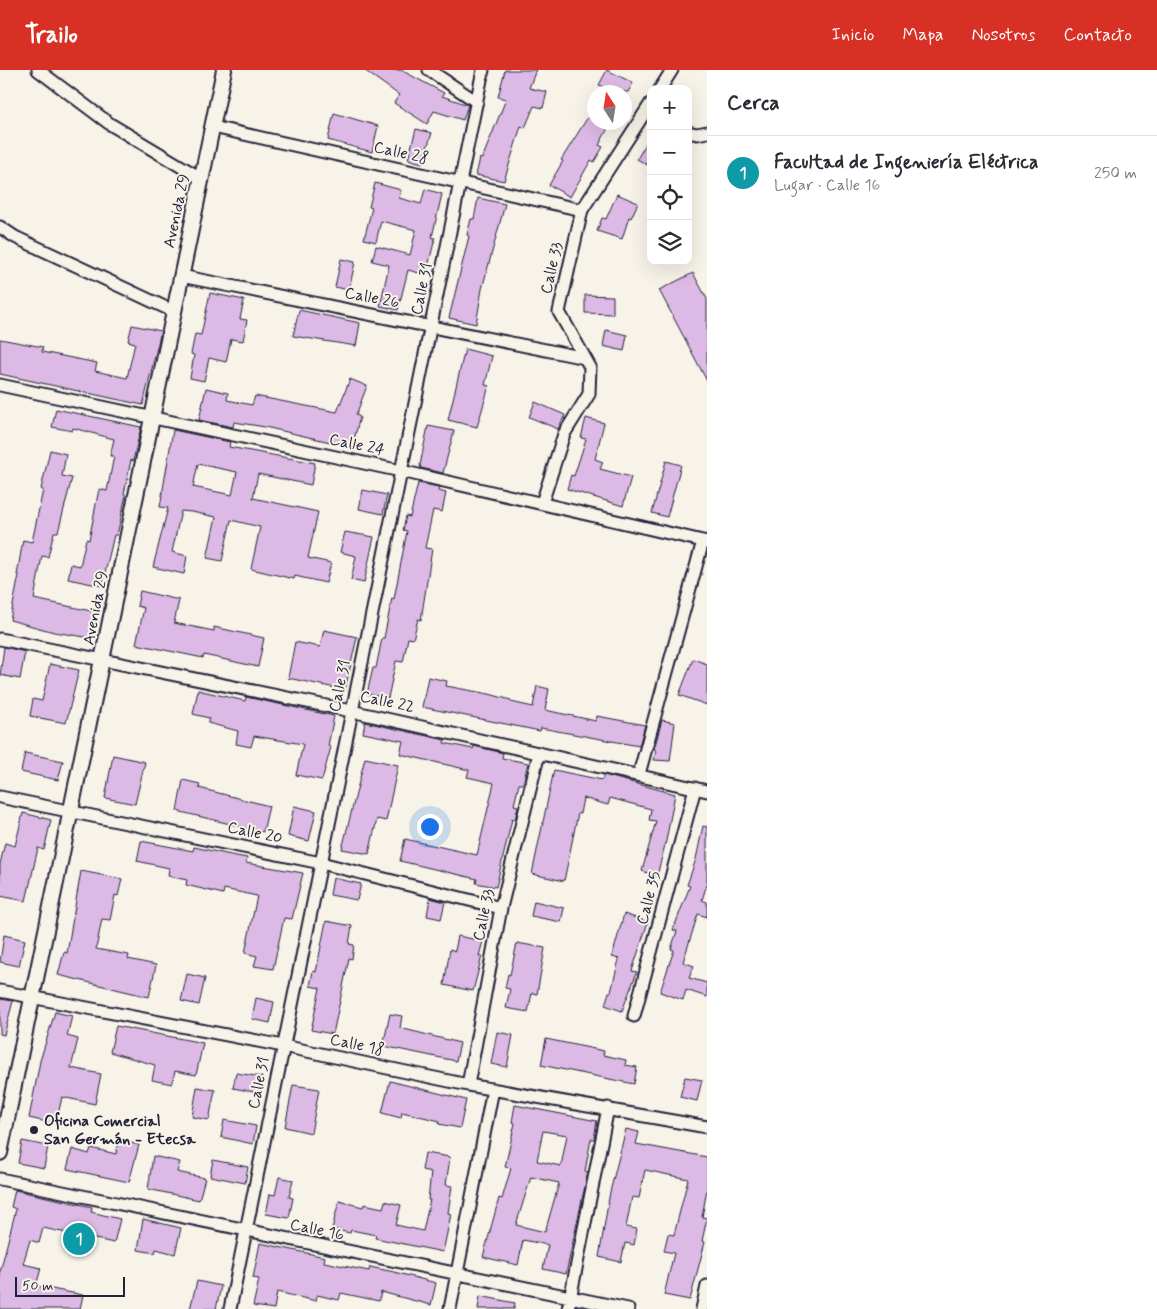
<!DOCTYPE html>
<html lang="es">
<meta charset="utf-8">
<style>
:root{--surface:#fff;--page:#f2f2f3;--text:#2b2b33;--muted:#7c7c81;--line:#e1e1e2;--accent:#d93025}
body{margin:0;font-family:Mynerve,sans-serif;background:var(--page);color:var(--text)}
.controls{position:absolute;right:15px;top:15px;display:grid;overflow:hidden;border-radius:10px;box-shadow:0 5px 20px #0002}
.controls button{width:45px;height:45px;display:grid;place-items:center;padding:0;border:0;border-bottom:1px solid var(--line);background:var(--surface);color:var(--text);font:25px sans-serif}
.compass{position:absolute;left:587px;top:15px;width:45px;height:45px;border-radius:50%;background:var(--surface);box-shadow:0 5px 20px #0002;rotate:348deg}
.scale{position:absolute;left:15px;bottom:12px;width:110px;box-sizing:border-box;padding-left:5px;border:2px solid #22223b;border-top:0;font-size:14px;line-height:18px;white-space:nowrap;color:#22223b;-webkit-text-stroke:4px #f7f3e8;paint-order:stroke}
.you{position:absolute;left:429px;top:756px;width:18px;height:18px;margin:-12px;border:4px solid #fff;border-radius:50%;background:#1a73e8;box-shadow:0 0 0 8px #1a73e833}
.badge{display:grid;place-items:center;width:32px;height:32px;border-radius:50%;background:var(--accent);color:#fff;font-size:16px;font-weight:700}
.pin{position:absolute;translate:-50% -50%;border:2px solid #fff;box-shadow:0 1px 5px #0006}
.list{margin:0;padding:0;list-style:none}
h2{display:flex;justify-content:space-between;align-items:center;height:65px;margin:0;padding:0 20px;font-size:21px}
h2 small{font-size:16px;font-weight:400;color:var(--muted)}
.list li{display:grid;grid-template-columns:32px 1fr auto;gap:15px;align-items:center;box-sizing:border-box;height:75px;padding:0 20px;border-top:1px solid var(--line)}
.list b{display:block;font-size:19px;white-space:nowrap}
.list p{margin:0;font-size:16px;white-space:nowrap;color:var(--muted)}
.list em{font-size:16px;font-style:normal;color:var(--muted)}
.icon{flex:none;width:28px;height:28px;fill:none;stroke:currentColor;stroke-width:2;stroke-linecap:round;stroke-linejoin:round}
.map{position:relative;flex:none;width:707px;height:1239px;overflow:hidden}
header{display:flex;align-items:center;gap:30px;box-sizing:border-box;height:70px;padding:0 25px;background:var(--accent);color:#fff}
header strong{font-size:24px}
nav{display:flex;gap:28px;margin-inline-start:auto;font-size:18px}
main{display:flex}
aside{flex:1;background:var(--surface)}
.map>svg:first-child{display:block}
.building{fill:#dcbae5;stroke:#22223b;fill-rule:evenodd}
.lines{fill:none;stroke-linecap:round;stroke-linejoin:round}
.minor-casing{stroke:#22223b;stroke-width:15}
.tertiary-casing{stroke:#22223b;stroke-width:18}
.minor{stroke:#f7f3e8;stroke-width:11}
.tertiary{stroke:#f7f3e8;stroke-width:14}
.poi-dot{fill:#22223b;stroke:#f7f3e8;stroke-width:2}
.labels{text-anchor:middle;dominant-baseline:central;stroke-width:4;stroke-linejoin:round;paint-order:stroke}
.street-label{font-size:16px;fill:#22223b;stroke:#f7f3e8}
.poi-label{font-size:16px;font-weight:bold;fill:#22223b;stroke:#f7f3e8;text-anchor:start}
</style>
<header>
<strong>Trailo</strong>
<nav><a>Inicio</a><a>Mapa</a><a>Nosotros</a><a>Contacto</a></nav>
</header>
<main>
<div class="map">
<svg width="707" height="1239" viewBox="0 0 707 1239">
<rect width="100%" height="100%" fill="#f7f3e8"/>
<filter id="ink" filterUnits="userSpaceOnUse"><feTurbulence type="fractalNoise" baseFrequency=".02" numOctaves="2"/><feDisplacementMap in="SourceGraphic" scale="10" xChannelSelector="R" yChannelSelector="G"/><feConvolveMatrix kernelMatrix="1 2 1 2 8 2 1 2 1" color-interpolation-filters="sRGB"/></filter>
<g filter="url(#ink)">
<path class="building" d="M364 0H401L444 23 442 26 468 35 463 50 434 41 427 54 394 33 399 25Z
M505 0H536L529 18 547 22 543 38 534 36 525 58 521 56 504 111 476 105 480 88 482 89 506 29 498 27Z
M607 0 633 13 628 22H613L599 15Z
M334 43 378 56 372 82 328 70Z
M588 47 608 58 599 75 603 77 594 92 591 90 570 127 549 115 563 91 561 90Z
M416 59 432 63 422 93 408 89Z
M651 65V97L637 89Z
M375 113 401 120 399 128 421 134 425 119 442 124 432 167 435 168 426 205 408 200 398 240 380 236 389 195 372 191 376 176 410 185 416 160 381 151 376 172 364 169 372 138 369 137Z
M617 124 638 133 631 148 629 147 622 169 597 161 602 148 606 149Z
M478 128 505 134 482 219 476 254 449 248 469 166 467 165 471 149H474Z
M341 189 355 192 349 220 335 217Z
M693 203 707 229V311L659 220Z
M210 223 244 230 240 249 247 250 243 271 231 269 226 292 209 288 204 311 190 308 194 285 191 284 195 264 201 265Z
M585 225 613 226V244L585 243Z
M299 240 360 253 356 276 293 266Z
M132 255 161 261 143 335 0 304V269L43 277 42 282 97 293 95 301 127 308 135 273 128 271Z
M606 260 627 265 624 281 603 276Z
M465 279 492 286 485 315 489 316 477 357 448 350Z
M350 309 367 316 356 345 360 347 352 377 265 357 234 352 233 357 199 350 206 318 228 323 227 330 252 335 255 326 337 342Z
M535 332 565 345 558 359 529 347Z
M56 339 141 357 133 391 131 390 124 424 126 425 117 465H114L102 516 68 509 71 494 80 496 86 469 89 470 99 419 107 421 114 386H110L114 369 73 358 72 361 52 357Z
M586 348 604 353 595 389 603 392 600 399 631 407 623 436 567 419 571 405 574 406 586 369 581 368Z
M428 356 454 361 443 403 421 398 420 395Z
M173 360 230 372 229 377 315 393 311 415 258 404 253 428 318 442 308 488 331 493 326 513 295 506 294 509 251 499 260 457 231 450 222 491 207 488 216 447 192 442 181 441 172 482 187 486 184 504 153 497 168 438 160 437ZM198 394 237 402 232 425 193 417Z
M50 380 66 384 62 406 72 408 58 462H54L48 487 42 486 34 529 96 542 91 568 54 562 10 550 19 505H17L23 470 32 472 43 420 41 419Z
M666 391 681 395 667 447 652 443Z
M418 413 439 417 438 421 446 423 442 442 433 440 425 478 432 479 421 550 418 549 413 569 408 568 403 592 396 591 388 628 367 624 373 598H376L382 568H384L392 528 394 529 407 461 403 460 406 446 410 447Z
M363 420 387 425 383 444 359 439Z
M345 462 374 467 364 513 351 510 356 486 340 482Z
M140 521 179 530 174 553 214 561V557L264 568 258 597 204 585 203 588 136 574 144 538 137 536Z
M324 560 357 567 345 620 288 608 295 572 320 577Z
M4 577 25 582 20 609 0 605Z
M693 589 707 594V635L679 625Z
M50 594 79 600 66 653 30 646 33 629 42 631Z
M428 607 447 611 446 616 489 624 511 630V632L533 637 537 616 549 619 545 640 596 651 597 646 645 655 639 676 541 658 540 661 422 637Z
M198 620 245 631 246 627 334 646 328 676 331 677 322 710 296 705 303 674 254 666 251 677 236 674 238 661 208 653 209 648 193 644Z
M662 650 675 653 670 691 654 690 656 680 654 679Z
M365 652 445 670 444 673 473 679 474 676 503 683 502 688 528 693 523 714H519L514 735 518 736 515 750 512 749 496 817 476 813 477 809 400 791 405 769 477 785 494 713 467 707 469 700 400 684 403 671 363 663Z
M25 683 63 691 58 710 21 702Z
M113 685 145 692 135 734 105 728Z
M365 688 398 695 386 751 377 749 369 784 342 779Z
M554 700 602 710 604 705 675 724 666 771 657 806 642 801 656 751 649 750 651 739 610 728 608 735 583 728 580 744 578 743 564 811 532 804Z
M183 710 200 714 199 718 269 736 263 762 177 741Z
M294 736 316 741 309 771 288 766Z
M23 743 51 750 44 780 38 778 26 831 0 826V794L5 773 15 776Z
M703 756 707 757V814L702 830 707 832V847L698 844 683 892 694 896 689 908 707 913V927L686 920 683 930 660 922 674 880 671 879 677 861 673 860 690 816 687 815 696 789Z
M141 771 193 781 194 777 231 785 247 788 246 793 303 803 292 849 284 848 273 899 254 896 257 886 245 883 257 826 224 819 223 824 186 815 187 810 168 806 169 798 137 791Z
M81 801 122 809 118 826 115 825 110 850 102 849 96 879 129 885 128 889 156 895 149 927 58 905 64 882 67 883Z
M333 808 361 814 357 830 330 825Z
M430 828 445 832 441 849 427 846Z
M534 831 564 838 561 852 531 846Z
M624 844 648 852 632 901 637 902 622 941 605 935 609 922H611L619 889 612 887Z
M326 851 352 856 349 874 354 875 352 889 349 888 333 964 311 960 320 918 310 916 313 901 316 902Z
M4 865 25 870 19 896 0 892Z
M458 866 483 871 479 886H482L473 921 444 915 450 879 455 881Z
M517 873 545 878 537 924 532 923 528 942 506 938 510 919 505 918 508 904 510 905Z
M187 904 205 908 199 935 181 931Z
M256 928 274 932 270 953 252 949Z
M0 929 13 931 4 965 0 964Z
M55 942 72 946 67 966 78 969 71 998 101 1004 95 1034 62 1027 56 1054 29 1048 40 991Z
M390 944 402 946 400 958 460 973 456 991 383 976Z
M116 956 203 973 196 1005 175 1001 172 1014 152 1010 155 995 110 982Z
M497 962 513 965 507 997 491 994Z
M546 969 604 981 603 985 626 990 625 995 637 997 634 1014 541 995Z
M236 1003 262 1007 259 1023 233 1018Z
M685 1007 702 1010 697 1031 680 1027Z
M390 1011 466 1030 460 1058 439 1054 440 1051 402 1042 401 1048 382 1043Z
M293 1015 319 1019 311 1063 285 1057Z
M197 1017 215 1020 209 1050 192 1047Z
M515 1035 597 1051 594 1069H591L585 1101 588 1102 566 1204 543 1199 548 1175 523 1170 518 1195 483 1187 499 1128 502 1129 511 1098 505 1097 515 1053 512 1052ZM543 1061 567 1065 561 1096 537 1091ZM531 1107 559 1113 545 1162 516 1155Z
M224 1050 256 1056 253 1074 221 1067Z
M626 1059 639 1062 636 1074 707 1087V1119L702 1147 707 1148 702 1171 705 1172 690 1230 664 1225 674 1183 664 1181 668 1164 674 1165 688 1109 645 1100 639 1128 632 1127 626 1157 637 1159 634 1175 625 1173 621 1192 599 1187 610 1122Z
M119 1070 139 1075 129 1112 67 1099 72 1079 89 1084 91 1078 116 1084Z
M22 1071 48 1076 44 1098 18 1093Z
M425 1083 450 1087 446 1115 452 1116 448 1143 451 1144 443 1182 375 1168 376 1165 351 1160 350 1163 332 1159 339 1131 363 1137 364 1134 383 1138 385 1131 401 1135 396 1155 423 1161 430 1130H428L431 1102 422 1100Z
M153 1086 180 1092 177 1102 205 1108 199 1130 148 1119Z
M213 1090 248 1097 245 1113 210 1106Z
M279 1107 293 1110 289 1127 293 1128 289 1148 266 1144 270 1124 275 1125Z
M15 1120 92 1137 91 1142 120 1149 114 1173 43 1158 39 1173 30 1170 23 1194 41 1198 36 1216 83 1225 80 1239H0V1202L16 1139 11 1137Z
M143 1149 181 1158 175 1184 156 1179 155 1183 138 1180Z
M260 1173 325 1187 324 1192 369 1201 370 1197 394 1202 436 1213 431 1235 381 1222 379 1231 341 1223 339 1230 317 1225 316 1231 277 1222 274 1239 253 1236 259 1209 253 1208Z
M197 1211 221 1216 216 1239H190Z
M480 1226 515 1233 514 1239H478Z"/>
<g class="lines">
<g class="minor-casing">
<path id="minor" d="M38 0 110 54 202 109
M429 0 477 32
M660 19 672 0
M213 57 582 140
M688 62 697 64 707 62
M0 157 15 167 175 242
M181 206 585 288
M0 315 401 401 707 472
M542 433 564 364 589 324 590 297 559 242 582 140 651 33
M0 569 351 641 707 721
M639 704 703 471
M0 727 321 793 501 838
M0 921 283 976 468 1015 707 1057
M634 946 695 718
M468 1015 501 838 539 683
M0 1109 628 1239
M230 1239 483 0
M450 1239 493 1019
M568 1239 608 1038
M702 1239 707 1216"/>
</g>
<g class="tertiary-casing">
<path id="tertiary" d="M0 1083 224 0"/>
</g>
<use href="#minor" class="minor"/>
<use href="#tertiary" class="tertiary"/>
</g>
</g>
<circle class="poi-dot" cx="34" cy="1060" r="5"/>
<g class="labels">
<g class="street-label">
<text transform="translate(401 83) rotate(13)">Calle 28</text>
<text transform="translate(177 141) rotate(-78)">Avenida 29</text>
<text transform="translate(552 198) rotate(-77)">Calle 33</text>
<text transform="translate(422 219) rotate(-78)">Calle 31</text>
<text transform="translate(372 228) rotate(11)">Calle 26</text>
<text transform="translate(357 375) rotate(12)">Calle 24</text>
<text transform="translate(96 538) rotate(-79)">Avenida 29</text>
<text transform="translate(340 616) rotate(-78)">Calle 31</text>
<text transform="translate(387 632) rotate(12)">Calle 22</text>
<text transform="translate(255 763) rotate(12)">Calle 20</text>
<text transform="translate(649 828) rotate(-75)">Calle 35</text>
<text transform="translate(484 845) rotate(-78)">Calle 33</text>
<text transform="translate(357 975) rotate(12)">Calle 18</text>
<text transform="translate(259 1013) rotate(-78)">Calle 31</text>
<text transform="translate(317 1160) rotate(12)">Calle 16</text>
</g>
<g class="poi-label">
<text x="44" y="1051">Oficina Comercial<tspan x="44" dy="18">San Germán - Etecsa</tspan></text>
</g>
</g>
</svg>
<div class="controls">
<button>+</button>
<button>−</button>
<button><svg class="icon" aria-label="locate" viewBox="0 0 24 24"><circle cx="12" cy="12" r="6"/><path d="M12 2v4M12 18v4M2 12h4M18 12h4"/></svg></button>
<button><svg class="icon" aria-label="layers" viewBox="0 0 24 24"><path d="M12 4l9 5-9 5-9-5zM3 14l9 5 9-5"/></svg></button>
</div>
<svg class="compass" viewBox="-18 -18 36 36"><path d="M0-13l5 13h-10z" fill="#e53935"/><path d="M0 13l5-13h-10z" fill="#7c7c81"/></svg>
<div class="scale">50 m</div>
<div class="you"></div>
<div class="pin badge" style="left:79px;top:1169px;background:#0f9aa8">1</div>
</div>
<aside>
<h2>Cerca<small></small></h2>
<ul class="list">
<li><span class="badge" style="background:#0f9aa8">1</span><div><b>Facultad de Ingeniería Eléctrica</b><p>Lugar · Calle 16</p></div><em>250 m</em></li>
</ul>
</aside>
</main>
